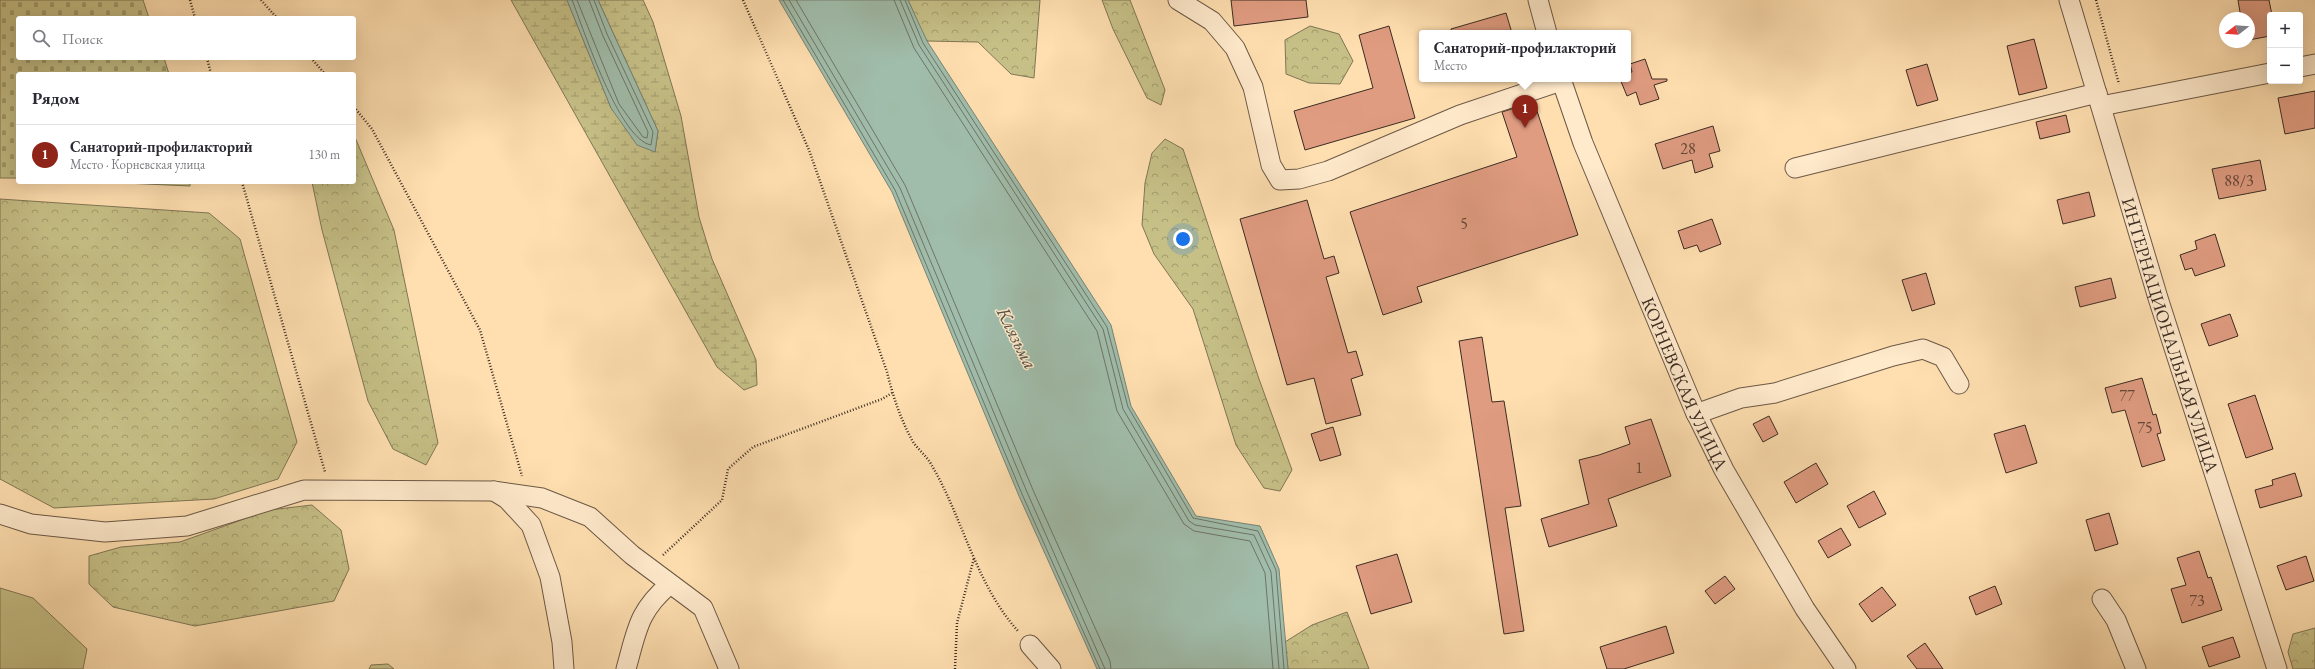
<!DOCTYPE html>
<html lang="ru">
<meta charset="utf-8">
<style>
:root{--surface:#fff;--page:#f2f2f3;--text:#2b2b33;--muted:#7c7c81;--line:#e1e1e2;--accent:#8f2418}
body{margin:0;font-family:"EB Garamond",serif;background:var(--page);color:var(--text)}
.controls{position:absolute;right:12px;top:12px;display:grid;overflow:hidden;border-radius:4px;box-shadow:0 4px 16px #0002}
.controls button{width:36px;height:36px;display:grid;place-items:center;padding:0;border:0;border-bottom:1px solid var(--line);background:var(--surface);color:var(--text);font:20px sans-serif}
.compass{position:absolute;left:2219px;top:12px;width:36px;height:36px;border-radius:50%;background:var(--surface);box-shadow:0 4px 16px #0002;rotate:253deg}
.you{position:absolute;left:1183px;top:239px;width:14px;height:14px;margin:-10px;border:3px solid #fff;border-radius:50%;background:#1a73e8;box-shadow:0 0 0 6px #1a73e833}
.badge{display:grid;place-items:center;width:26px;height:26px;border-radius:50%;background:var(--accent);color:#fff;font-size:13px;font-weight:700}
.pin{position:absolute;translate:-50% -33px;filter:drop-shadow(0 1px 2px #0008)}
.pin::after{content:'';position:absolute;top:21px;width:14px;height:12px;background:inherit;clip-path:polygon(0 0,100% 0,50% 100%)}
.popup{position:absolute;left:1419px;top:30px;width:212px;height:52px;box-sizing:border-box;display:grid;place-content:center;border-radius:4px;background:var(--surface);filter:drop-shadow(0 1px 3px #0005);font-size:13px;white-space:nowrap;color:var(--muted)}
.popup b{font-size:15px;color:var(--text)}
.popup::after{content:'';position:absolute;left:50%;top:100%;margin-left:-8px;border:8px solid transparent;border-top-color:var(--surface)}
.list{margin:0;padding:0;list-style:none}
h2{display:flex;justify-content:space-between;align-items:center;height:52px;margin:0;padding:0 16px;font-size:17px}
h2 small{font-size:13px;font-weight:400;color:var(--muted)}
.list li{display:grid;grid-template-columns:26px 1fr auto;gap:12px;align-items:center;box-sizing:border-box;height:60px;padding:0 16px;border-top:1px solid var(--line)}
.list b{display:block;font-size:15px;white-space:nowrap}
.list p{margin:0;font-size:13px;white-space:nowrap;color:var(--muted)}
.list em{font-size:13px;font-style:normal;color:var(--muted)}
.icon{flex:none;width:22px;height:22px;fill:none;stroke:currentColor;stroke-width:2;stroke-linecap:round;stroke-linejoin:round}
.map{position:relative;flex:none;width:2315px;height:669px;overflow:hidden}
.search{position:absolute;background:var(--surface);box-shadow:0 4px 16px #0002;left:16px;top:16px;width:340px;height:44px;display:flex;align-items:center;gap:10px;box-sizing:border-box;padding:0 14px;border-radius:4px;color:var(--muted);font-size:15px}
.panel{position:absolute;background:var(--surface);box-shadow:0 4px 16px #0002;left:16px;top:72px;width:340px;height:112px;border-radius:4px}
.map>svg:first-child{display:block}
.grass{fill:#c6c087;stroke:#807655}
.forest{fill:url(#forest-crowns);stroke:#807655}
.wetland{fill:url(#wetland-marsh);stroke:#807655}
.cemetery{fill:url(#cemetery-stones);stroke:#807655}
.water{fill:#a0bdab;stroke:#788375}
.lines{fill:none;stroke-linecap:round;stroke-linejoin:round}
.shore{stroke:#6e7467;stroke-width:1}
.building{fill:#e09c81;stroke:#3b2c23}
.minor-casing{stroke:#6c5946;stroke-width:21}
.path{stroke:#3b2c23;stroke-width:2.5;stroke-dasharray:1 2;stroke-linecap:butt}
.minor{stroke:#ffeacc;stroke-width:19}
.labels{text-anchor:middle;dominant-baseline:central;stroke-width:3;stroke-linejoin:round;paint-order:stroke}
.number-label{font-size:16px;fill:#64483a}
.street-label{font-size:18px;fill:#3b2c23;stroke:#ffeacc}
.water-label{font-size:19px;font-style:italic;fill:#545045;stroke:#ffeacc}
</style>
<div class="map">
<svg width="2315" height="669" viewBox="0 0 2315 669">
<defs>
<pattern id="forest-crowns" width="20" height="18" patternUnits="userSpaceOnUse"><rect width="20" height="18" fill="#c6c087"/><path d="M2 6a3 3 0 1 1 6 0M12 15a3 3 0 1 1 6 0" fill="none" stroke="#a29c6e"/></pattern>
<pattern id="wetland-marsh" width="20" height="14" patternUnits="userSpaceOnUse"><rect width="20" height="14" fill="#c6c087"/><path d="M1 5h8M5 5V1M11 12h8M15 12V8" fill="none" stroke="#a29c6e"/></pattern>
<pattern id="cemetery-stones" width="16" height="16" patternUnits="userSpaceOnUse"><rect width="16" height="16" fill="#c6c087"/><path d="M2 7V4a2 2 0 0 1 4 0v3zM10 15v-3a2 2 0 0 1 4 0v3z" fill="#a29c6e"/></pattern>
</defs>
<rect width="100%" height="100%" fill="#ffdfb0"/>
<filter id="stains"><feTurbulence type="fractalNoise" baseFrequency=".005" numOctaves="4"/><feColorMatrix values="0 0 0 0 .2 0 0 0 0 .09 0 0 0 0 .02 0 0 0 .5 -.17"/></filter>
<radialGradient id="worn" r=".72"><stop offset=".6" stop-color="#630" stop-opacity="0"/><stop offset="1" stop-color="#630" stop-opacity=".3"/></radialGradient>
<path class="grass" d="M0 588 33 598 87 649 83 669H0Z"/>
<path class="forest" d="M908 0H1040L1034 78 1011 74 978 42 926 41Z
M1102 0H1130L1165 90 1161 105 1147 98 1113 29Z
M1310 26 1339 34 1353 61 1340 84 1309 83 1286 74 1285 40Z
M354 135 394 230 438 443 426 465 393 449 368 401 322 230 312 182H354Z
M1165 139 1183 149 1259 379 1292 470 1280 491 1264 488 1236 445 1193 309 1154 254 1142 225 1145 183 1152 153Z
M0 199 209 213 240 239 297 442 278 479 214 499 54 508 0 479Z
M312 505 341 530 349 569 334 601 195 626 113 607 89 584V556L121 547 180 542 269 510Z
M1347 612 1369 669H1288L1285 642 1312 625Z
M2315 628V669H2293L2288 652 2293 634Z
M388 664 394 669H369L371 665Z"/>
<path class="wetland" d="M511 0H567L611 108 655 152 658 131 598 0H643L653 22 681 116 699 217 712 259 756 360 757 385 744 390 717 367Z"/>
<path class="cemetery" d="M0 0H143L149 18H18V58H164L169 74H18V178H0Z
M102 182H190V186Z"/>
<path class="water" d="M567 0H598L658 131 655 152 637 145 611 108Z
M779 0H908L927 41 1111 325 1131 406 1196 516 1260 526 1279 569 1288 669H1097L1019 496 892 192Z"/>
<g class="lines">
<path class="shore" d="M572 0C584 30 619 139 651 145L653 132 607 34 594 0
M577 0 619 104 643 137 647 138 648 132 603 36 589 0
M783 0 895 190 1022 494 1100 669
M789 0 900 188 1027 492 1105 669
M796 0 905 185 1033 490 1110 661 1111 669
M894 0 914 48 1097 331 1117 411 1184 524 1194 531 1250 541 1265 573 1273 669
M900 0 919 45 1103 329 1123 409 1189 521 1195 525 1254 535 1271 572 1279 669
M905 0 923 43 1107 327 1128 407 1193 518 1258 531 1276 570 1284 669"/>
</g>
<path class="building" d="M1231 0H1306L1308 17 1234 26Z
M2238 0H2269L2272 15 2270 36 2249 40V18H2241Z
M1506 13 1512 33H1452L1451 29Z
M1389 26 1415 118 1305 150 1294 111 1373 88 1359 35Z
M2034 39 2047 88 2019 95 2007 46Z
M1645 59 1652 79H1667V81L1654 85 1659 99 1640 105 1636 92 1627 96 1620 79H1628V73L1632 72 1630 64Z
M1927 64 1938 100 1917 106 1906 70Z
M2315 91V128L2285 134 2278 98Z
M1534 102 1578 235 1417 287 1422 302 1383 315 1350 212 1517 157 1502 112Z
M2066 115 2070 132 2040 139 2036 122Z
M1713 126 1720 151 1709 154 1713 167 1695 173 1692 160 1663 169 1655 144Z
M2260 160 2266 190 2219 199 2212 169Z
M2089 192 2095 216 2063 224 2057 200Z
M1307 200 1324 259 1334 256 1339 273 1326 277 1348 353 1356 351 1363 375 1351 379 1361 415 1326 424 1314 378 1287 385 1240 219Z
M1712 219 1721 244 1700 252 1697 245 1684 249 1678 231Z
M2215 234 2225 266 2195 276 2192 268 2185 270 2180 255 2197 249 2195 241Z
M1926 273 1935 304 1912 311 1902 280Z
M2111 278 2116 298 2080 307 2075 287Z
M2230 314 2238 336 2209 346 2201 324Z
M1482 337 1492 402 1504 401 1521 506 1505 508 1524 631 1504 634 1459 341Z
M2142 378 2153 415 2156 414 2161 433 2157 434 2165 460 2142 467 2125 410 2112 413 2105 388Z
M2255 395 2273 449 2246 458 2228 404Z
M1769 416 1778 434 1763 442 1753 424Z
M1651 419 1671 476 1608 499 1617 526 1549 547 1541 519 1589 504 1579 460 1599 455 1630 444 1625 427Z
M2025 425 2037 463 2006 473 1994 434Z
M1333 427 1341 455 1320 461 1311 434Z
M1816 463 1828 484 1796 503 1784 482Z
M2295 473 2302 496 2260 508 2255 490 2273 485 2272 480Z
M1874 491 1886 514 1859 528 1847 506Z
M2109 513 2118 544 2095 551 2086 520Z
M1841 528 1851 545 1828 558 1818 541Z
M2199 551 2208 578 2211 577 2222 610 2182 623 2171 589 2186 585 2177 558Z
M1397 554 1412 602 1371 614 1356 566Z
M2306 556 2314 581 2286 590 2277 566Z
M1725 576 1735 589 1715 604 1705 591Z
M1995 586 2002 604 1976 615 1969 597Z
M1882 587 1896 605 1872 622 1859 604Z
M1666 626 1674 653 1624 669H1607L1600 647Z
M2233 637 2240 657 2209 667 2202 647Z
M1925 643 1943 669H1917L1907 656Z"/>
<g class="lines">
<g class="minor-casing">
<g id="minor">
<path d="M1178 0 1212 21 1235 48 1253 87 1271 165 1280 180 1299 179 1328 171 1460 115 1561 81"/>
<path d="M1538 0 1547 33"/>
<path id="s1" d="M2069 0 2158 298 2277 669"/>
<path d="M2300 67 2315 64"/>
<path id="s2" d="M1561 79 1583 143 1694 409 1724 470 1805 609 1846 669"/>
<path d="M2101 106 2270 73"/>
<path d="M1795 168 2097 93"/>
<path d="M1696 414 1741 398 1775 393 1893 356 1923 349 1943 357 1959 384"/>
<path d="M494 491 507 499 531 525 550 577 562 642 564 669"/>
<path d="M0 514 31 524 105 532 187 526 304 490 493 491 542 498 590 517 632 555 703 608 729 669"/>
<path d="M2102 599 2116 620 2136 669"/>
<path d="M1030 645 1051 669"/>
<path d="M626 669C637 630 638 611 670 584"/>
</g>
</g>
<path class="path" d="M190 0 195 18
M261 0 277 18
M743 0 809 150 887 372C893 396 900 418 912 440 917 449 926 455 931 464 963 518 975 583 1018 631
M2096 0 2119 84
M207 58 211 74
M311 58 325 74
M354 107 372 129 480 330 522 476
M242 182 325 472
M663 555 722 500 728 469 753 447 882 399 892 393
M955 669 957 623 974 558"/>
<use href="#minor" class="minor"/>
</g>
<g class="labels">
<g class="number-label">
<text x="1688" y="148">28</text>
<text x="2239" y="180">88/3</text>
<text x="1464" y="223">5</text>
<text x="2127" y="395">77</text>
<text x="2145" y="427">75</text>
<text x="1639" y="467">1</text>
<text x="2197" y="600">73</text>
</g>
<g class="street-label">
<text stroke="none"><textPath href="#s1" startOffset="350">ИНТЕРНАЦИОНАЛЬНАЯ УЛИЦА</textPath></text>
<text stroke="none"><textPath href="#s2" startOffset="329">КОРНЕВСКАЯ УЛИЦА</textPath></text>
</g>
<g class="water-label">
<text transform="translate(1017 338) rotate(63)">Клязьма</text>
</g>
</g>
<rect width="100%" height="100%" filter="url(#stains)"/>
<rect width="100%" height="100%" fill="url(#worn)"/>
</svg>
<div class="controls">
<button>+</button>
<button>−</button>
</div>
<svg class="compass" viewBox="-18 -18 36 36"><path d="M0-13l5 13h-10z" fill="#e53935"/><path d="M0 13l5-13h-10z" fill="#7c7c81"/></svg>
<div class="you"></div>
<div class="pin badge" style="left:1525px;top:128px">1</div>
<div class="popup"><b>Санаторий-профилакторий</b>Место</div>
<div class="search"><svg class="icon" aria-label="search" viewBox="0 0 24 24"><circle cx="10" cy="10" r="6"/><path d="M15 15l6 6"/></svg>Поиск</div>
<section class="panel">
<h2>Рядом<small></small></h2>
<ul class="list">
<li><span class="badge">1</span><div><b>Санаторий-профилакторий</b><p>Место · Корневская улица</p></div><em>130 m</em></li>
</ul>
</section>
</div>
